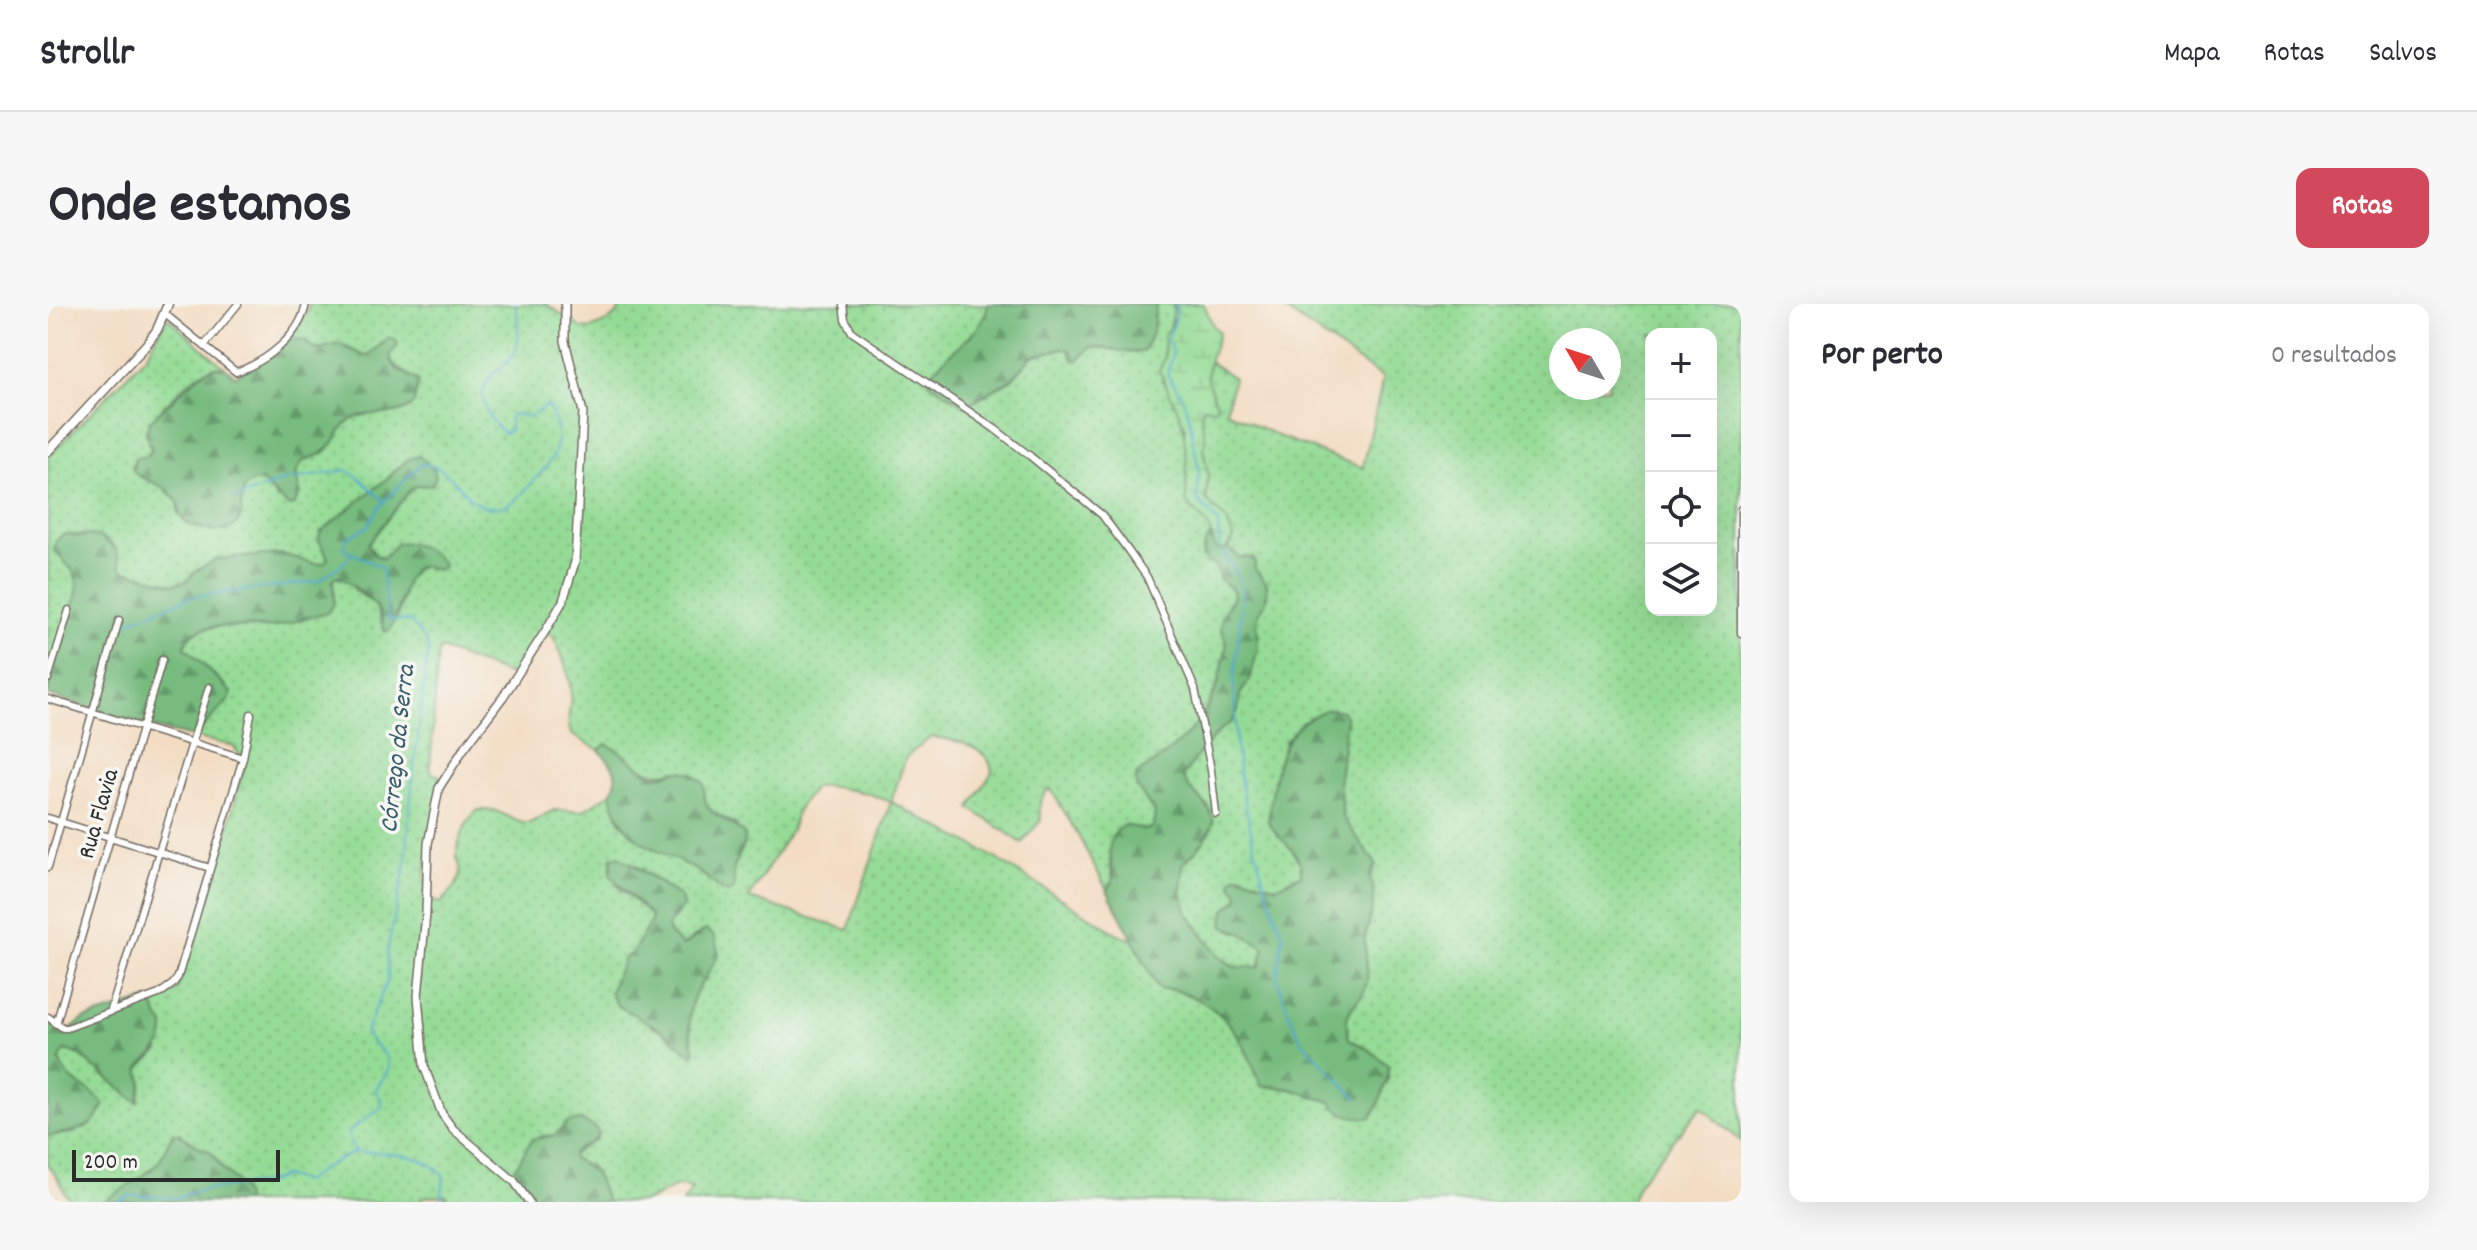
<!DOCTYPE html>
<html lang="pt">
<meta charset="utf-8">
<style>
:root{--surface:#fff;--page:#f7f7f7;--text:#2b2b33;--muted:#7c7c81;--line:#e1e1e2;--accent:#d1495b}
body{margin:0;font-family:Dekko,sans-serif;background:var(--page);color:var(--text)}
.controls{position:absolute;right:24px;top:24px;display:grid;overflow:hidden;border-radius:16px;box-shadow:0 8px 32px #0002}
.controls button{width:72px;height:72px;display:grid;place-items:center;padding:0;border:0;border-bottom:2px solid var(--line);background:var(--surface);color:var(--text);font:40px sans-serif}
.compass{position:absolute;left:1501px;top:24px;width:72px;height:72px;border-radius:50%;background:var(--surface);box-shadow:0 8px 32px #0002;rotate:309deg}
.scale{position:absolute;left:24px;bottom:20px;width:208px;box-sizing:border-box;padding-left:8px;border:4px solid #2b2b2b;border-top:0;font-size:22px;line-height:28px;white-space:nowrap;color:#2b2b2b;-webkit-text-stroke:6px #f6f6f2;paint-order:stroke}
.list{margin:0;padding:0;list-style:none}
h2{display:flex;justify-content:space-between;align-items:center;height:104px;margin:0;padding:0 32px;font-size:34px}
h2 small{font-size:26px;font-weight:400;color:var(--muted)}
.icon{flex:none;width:44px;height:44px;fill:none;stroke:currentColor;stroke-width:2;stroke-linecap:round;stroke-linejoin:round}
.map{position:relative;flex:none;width:1693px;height:898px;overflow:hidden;border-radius:16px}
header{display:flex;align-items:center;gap:48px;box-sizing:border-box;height:112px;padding:0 40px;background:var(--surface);border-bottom:2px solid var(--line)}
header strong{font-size:38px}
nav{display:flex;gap:44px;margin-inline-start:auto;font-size:28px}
.intro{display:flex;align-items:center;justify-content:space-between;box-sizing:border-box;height:192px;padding:0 48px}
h1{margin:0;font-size:56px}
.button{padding:20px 36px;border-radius:16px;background:var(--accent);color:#fff;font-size:28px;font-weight:700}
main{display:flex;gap:48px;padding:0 48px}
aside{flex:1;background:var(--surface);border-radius:16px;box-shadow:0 8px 32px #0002}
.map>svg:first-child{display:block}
.grass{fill:url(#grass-dots);stroke:#608360;stroke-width:2;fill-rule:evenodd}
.forest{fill:url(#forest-firs);stroke:#517354;stroke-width:2}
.wetland{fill:url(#wetland-marsh);stroke:#608360;stroke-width:2}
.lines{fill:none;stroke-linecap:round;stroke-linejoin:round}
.stream{stroke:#4fa8cd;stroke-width:2}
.minor-casing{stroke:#716960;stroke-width:9}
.tertiary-casing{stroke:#716960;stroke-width:10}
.secondary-casing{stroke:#716960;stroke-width:11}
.minor{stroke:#fff;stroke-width:6}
.tertiary{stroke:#fff;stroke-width:7}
.secondary{stroke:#fff;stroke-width:8}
.labels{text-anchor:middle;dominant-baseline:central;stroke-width:7;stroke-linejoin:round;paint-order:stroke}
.street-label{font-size:24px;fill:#2b2b2b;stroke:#f6f6f2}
.water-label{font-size:26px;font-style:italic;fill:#395d6c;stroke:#f6f6f2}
</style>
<header>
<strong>Strollr</strong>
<nav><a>Mapa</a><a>Rotas</a><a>Salvos</a></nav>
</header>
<div class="intro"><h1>Onde estamos</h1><a class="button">Rotas</a></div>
<main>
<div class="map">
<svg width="1693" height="898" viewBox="0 0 1693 898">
<defs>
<pattern id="grass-dots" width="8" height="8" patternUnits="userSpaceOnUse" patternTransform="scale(2)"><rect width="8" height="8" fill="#94db95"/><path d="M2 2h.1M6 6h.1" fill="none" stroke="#80bc81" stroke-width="1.8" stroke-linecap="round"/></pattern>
<pattern id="forest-firs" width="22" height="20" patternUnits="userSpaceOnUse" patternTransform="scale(2)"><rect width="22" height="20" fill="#77bb7e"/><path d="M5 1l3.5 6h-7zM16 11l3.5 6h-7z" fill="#629867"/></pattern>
<pattern id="wetland-marsh" width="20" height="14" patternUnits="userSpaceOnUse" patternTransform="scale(2)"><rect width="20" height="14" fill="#94db95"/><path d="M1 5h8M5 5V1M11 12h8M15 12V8" fill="none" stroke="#80bc81"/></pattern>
</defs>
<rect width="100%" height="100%" fill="#f6f6f2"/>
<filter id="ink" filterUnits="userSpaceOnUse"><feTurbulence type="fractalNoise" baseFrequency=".0125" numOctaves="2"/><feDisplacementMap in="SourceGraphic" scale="16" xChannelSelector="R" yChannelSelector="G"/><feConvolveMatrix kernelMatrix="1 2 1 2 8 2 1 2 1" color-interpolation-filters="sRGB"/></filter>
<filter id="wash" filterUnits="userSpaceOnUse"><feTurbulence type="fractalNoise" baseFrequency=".006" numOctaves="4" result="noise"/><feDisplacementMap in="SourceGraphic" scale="32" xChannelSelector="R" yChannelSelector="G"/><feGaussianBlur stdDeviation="1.8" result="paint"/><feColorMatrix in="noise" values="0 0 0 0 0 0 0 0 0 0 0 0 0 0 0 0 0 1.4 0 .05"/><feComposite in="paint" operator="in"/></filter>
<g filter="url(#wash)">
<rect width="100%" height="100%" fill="#f3dcc1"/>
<path class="grass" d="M261 0H498L534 24 543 25 559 18 570 9 573 0H940C935 31 903 48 883 70L928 97 964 75 984 52 1016 44 1022 46 1025 56 1036 51 1043 43C1061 43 1081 51 1096 47L1108 0H1126C1126 17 1116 32 1116 44 1116 55 1116 65 1114 77 1132 96 1139 132 1139 158 1139 174 1136 185 1141 201 1145 211 1164 218 1162 230 1162 235 1156 242 1154 247L1164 261 1168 262 1172 275 1185 286 1186 292C1182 301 1173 310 1173 320 1173 329 1180 335 1178 344 1168 409 1141 436 1088 471V482L1107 509 1105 523 1098 526 1076 521 1062 556 1065 578 1059 586 1029 529 1002 484C990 495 990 501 993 516L974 539 922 504 944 468C942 442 905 435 883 433L858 453 843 498 934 546 1070 630 1085 636 1111 686C1122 684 1131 687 1141 691 1185 710 1196 740 1213 782L1243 785 1283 798 1286 801 1331 800V792L1341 774 1322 746 1301 735 1298 720 1300 711 1319 678 1317 635 1324 606 1321 573 1328 560 1295 514 1291 476 1298 415 1255 417 1237 437 1230 531C1242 544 1255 553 1253 571L1227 583 1193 571 1190 595 1177 606 1183 626 1192 628 1217 644 1211 663H1186L1171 651 1140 610 1133 589 1132 568 1135 560 1163 527 1161 503 1139 482 1135 472 1149 452 1173 425 1183 418 1192 390 1202 375 1210 343 1209 314 1218 297 1219 285V280L1207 265V257L1205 254H1192L1180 243 1184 240C1185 214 1172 213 1158 196L1160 169 1155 146 1158 137 1153 113 1155 102 1169 99C1160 84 1155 76 1162 58L1186 74 1178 107 1230 132 1315 164 1335 74 1229 0H1693V837L1653 803 1592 877 1583 898H635L644 885C624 874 612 896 594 898 582 898 570 898 559 898L542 862 525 856V850L548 835 516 822 508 831 493 832 464 870 484 898H396L399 892 373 893 375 898H197C196 880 173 869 167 852L138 836 132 829 121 837 112 856 90 877 55 898H24C14 888 12 872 0 862V832L26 829 43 788C29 783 8 766 13 750L20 745 30 750 90 798 94 778 91 764 111 747V714L105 700 129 686 178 531 197 459 185 442 145 433 181 396 178 382 137 343 138 336C163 313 194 327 224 323 242 321 258 312 279 309L286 300 285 276 288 273 301 277 307 286 328 302 334 320 349 315 359 277 363 268 371 262 390 266 344 245 335 255 330 254 320 240 362 186 368 182 384 181 350 163 341 173 272 228 271 236 280 255 276 259 268 260 234 250 170 255 148 267 137 278 125 280 74 266C70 259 70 253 68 246 62 233 45 230 32 232L17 259C43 279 20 309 12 333 6 351 3 371 0 389V153L98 52 119 13 176 63C172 63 167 62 163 64 146 70 106 110 98 126L100 139 104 146 99 152 87 155 84 162 89 171 115 183 130 198V209L176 227C209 213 176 176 214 177L230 195 251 183 248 171 253 159C260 153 269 154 276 149 287 140 289 122 304 115 335 99 365 127 370 77 344 58 344 71 340 34L321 51H315L291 40 267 46 259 39 240 35 259 10ZM1603 30H1663V306H1603ZM1513 36H1561V84H1513ZM498 329 505 332C514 350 523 372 523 393 522 408 518 415 523 430L551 446 558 440C578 453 602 478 627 466L645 470 655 479 658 501 666 509 689 521 691 553 686 563 595 539 572 518 563 489 534 507 506 506 482 519H474L446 506H430C419 515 408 538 409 553 410 561 415 564 412 572 409 582 400 591 393 599L381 596C368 578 391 497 396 473L385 470 382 464 390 350 393 345 468 373ZM779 482 819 489 843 498 800 626 701 594 743 526 751 503 767 483ZM583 558 633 593 631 608 619 623 622 630 635 642 654 627 659 673C639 695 638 719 647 748L645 751 616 728 569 701 562 688 603 617V612L568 580Z"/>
<path class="forest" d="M940 0H1108L1105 27 1096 47C1081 51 1061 43 1043 43L1029 57 1025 56 1021 46 1016 44 984 52 964 75 917 102 881 78C890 47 934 38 940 0Z
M341 34 347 35 350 41 342 51C345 68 358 68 370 77L366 99C352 115 330 107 311 112 290 118 292 138 276 148 269 153 260 153 253 159L248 171 252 190 246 201 240 202 214 177C192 177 194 191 193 208 192 232 161 228 146 222 132 217 132 211 130 198L115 183 89 171 85 166 87 154 99 152 104 146 98 130 102 117 149 73 163 64 176 63 188 72 240 35 256 36 267 46 291 40 315 51H321Z
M371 152 386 165 388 173 383 181 368 182 362 186 320 240 324 249 335 255 349 239C367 237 386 247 396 262L390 266 371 262C352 276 354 307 342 326L337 328C334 321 334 315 332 309 329 300 297 273 288 273L285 277 286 300 279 309C258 312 241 321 223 323 202 326 142 311 137 343L184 389 181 396 145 433 110 425 0 391C3 373 5 353 11 336 17 316 33 298 29 276 26 264 14 256 6 247L8 237 15 230 51 232 68 245 74 266 125 280 137 278 148 267 169 255 234 250 268 260 276 259 280 254 271 236 272 228 341 173 360 155Z
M1163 232V237L1176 247 1180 243 1192 254 1201 253 1207 257V265L1219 280 1218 297 1209 314 1210 343 1202 375 1192 390 1190 406 1184 418 1173 425 1149 452 1135 472C1141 491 1162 497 1166 518L1157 536 1135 561 1133 589 1140 610 1171 652 1186 663H1211L1217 644 1192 628 1175 622 1177 606 1190 595V590L1183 578 1187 572 1193 571 1227 583 1253 571C1256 547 1230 538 1220 517 1227 478 1226 433 1265 412 1275 406 1283 403 1294 407L1298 415 1291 476 1295 514 1328 560 1321 573C1333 590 1320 615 1317 634 1316 648 1321 663 1319 678 1316 700 1291 700 1301 735L1322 746 1341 762C1342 771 1329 808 1322 814 1307 813 1292 813 1283 798L1243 785 1213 781C1196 740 1185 710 1141 691 1131 687 1122 683 1111 686L1059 586 1065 578C1066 554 1051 538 1076 521L1098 526 1105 523 1107 508 1088 482V471C1141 437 1169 408 1178 344 1180 335 1173 329 1173 320 1173 309 1182 301 1186 292L1185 286 1172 275 1168 262 1158 258 1154 252 1158 237Z
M558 440C574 446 586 461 601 469 622 479 625 452 655 479 657 486 656 494 658 500 662 511 688 520 697 531L696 541 686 563V584L679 589C667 583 659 572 648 566 606 542 576 543 563 489 574 471 564 459 551 446Z
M571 552 633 593 635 601 619 623 622 630 635 642 658 626 666 632 671 650C648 694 632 694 647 748L645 751 616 728 569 701 562 688 576 654 584 649 603 617V612L562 571 564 553Z
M102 695 111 714 116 720C117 746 107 747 91 764L94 778 89 798 30 750 17 746 11 756C21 783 45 782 56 801 44 830 26 826 0 832V720L19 728 36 715Z
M533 816 546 823 551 829C546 840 533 841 525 850V855C554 870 547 871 559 898H484L464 870 484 835 508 831 520 818Z
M125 829C137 829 146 844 162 847 167 852 169 858 174 864 184 875 197 882 197 898H55L102 867 112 856Z"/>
<path class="wetland" d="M1126 0H1156L1165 22 1171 28C1162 61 1151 67 1169 99L1167 105 1155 103 1153 113 1158 137 1155 146 1160 169 1158 196 1178 216 1186 234 1176 247 1167 244 1161 223 1138 198 1139 158 1136 132 1137 122 1111 66 1117 54 1116 32 1124 21Z"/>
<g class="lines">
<path class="stream" d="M1128 0V15L1119 36 1125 49 1119 71 1133 90 1141 112 1151 168 1149 195 1170 219 1172 243 1192 276 1195 288 1186 376 1188 438 1192 475 1206 542 1218 585 1235 631 1229 674 1241 710 1254 738 1310 795
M187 195 232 178 298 166 310 173 336 197
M75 320 143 293 271 277 298 257 304 248
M308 847 302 840 300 828 334 803 333 795 327 787 341 764C339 743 321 743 318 727L340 675 339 648 358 559 363 488 380 345 378 337 363 318 340 315 334 264 298 246 296 241 300 233 319 223 331 203 373 160C410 162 412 198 439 203 458 206 469 196 481 182 506 155 522 138 499 101L482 113 468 110 462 111V126L456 129C440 116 426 92 442 73 450 63 463 59 468 45 473 32 469 14 468 0
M309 848C335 848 380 849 396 873L393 898
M70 898 83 891 130 894 151 886 219 879 235 872 257 878 275 864 308 847"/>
</g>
</g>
<g filter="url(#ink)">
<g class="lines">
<g class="minor-casing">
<path id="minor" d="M795 0 797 15 804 28 947 125 982 152 1054 211 1074 238 1099 273 1147 385 1163 466 1168 510
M117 10 188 68C218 58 252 32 258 0
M156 42 190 0
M1693 205V329
M0 375 21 306
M0 395 195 454
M0 514 162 564
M0 563 71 316
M63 706 161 383
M0 713 15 724H19L111 690 125 680 130 673 195 454 203 410
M8 720 114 356"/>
</g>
<g class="tertiary-casing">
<path id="tertiary" d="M481 898 466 877 405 825 394 810 376 762 370 692 378 610 380 540 391 484 415 446 455 393 498 326 515 297 527 258 535 108 517 37V0"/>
</g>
<g class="secondary-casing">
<path id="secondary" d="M0 147 98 41 109 26 120 0"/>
</g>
<use href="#minor" class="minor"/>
<use href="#tertiary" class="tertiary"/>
<use href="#secondary" class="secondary"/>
</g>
</g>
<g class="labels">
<g class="street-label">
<text transform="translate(52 510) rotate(-74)">Rua Flavia</text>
</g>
<g class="water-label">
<text transform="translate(351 445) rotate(-84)">Córrego da Serra</text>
</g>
</g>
</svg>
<div class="controls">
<button>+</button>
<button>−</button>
<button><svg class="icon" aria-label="locate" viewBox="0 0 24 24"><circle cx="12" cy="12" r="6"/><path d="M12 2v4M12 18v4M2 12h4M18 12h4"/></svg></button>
<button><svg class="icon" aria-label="layers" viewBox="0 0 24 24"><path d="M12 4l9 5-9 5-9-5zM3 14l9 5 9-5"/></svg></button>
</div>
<svg class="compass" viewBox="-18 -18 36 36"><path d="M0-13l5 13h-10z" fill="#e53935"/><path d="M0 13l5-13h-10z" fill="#7c7c81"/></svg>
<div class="scale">200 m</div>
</div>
<aside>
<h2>Por perto<small>0 resultados</small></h2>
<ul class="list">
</ul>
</aside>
</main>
